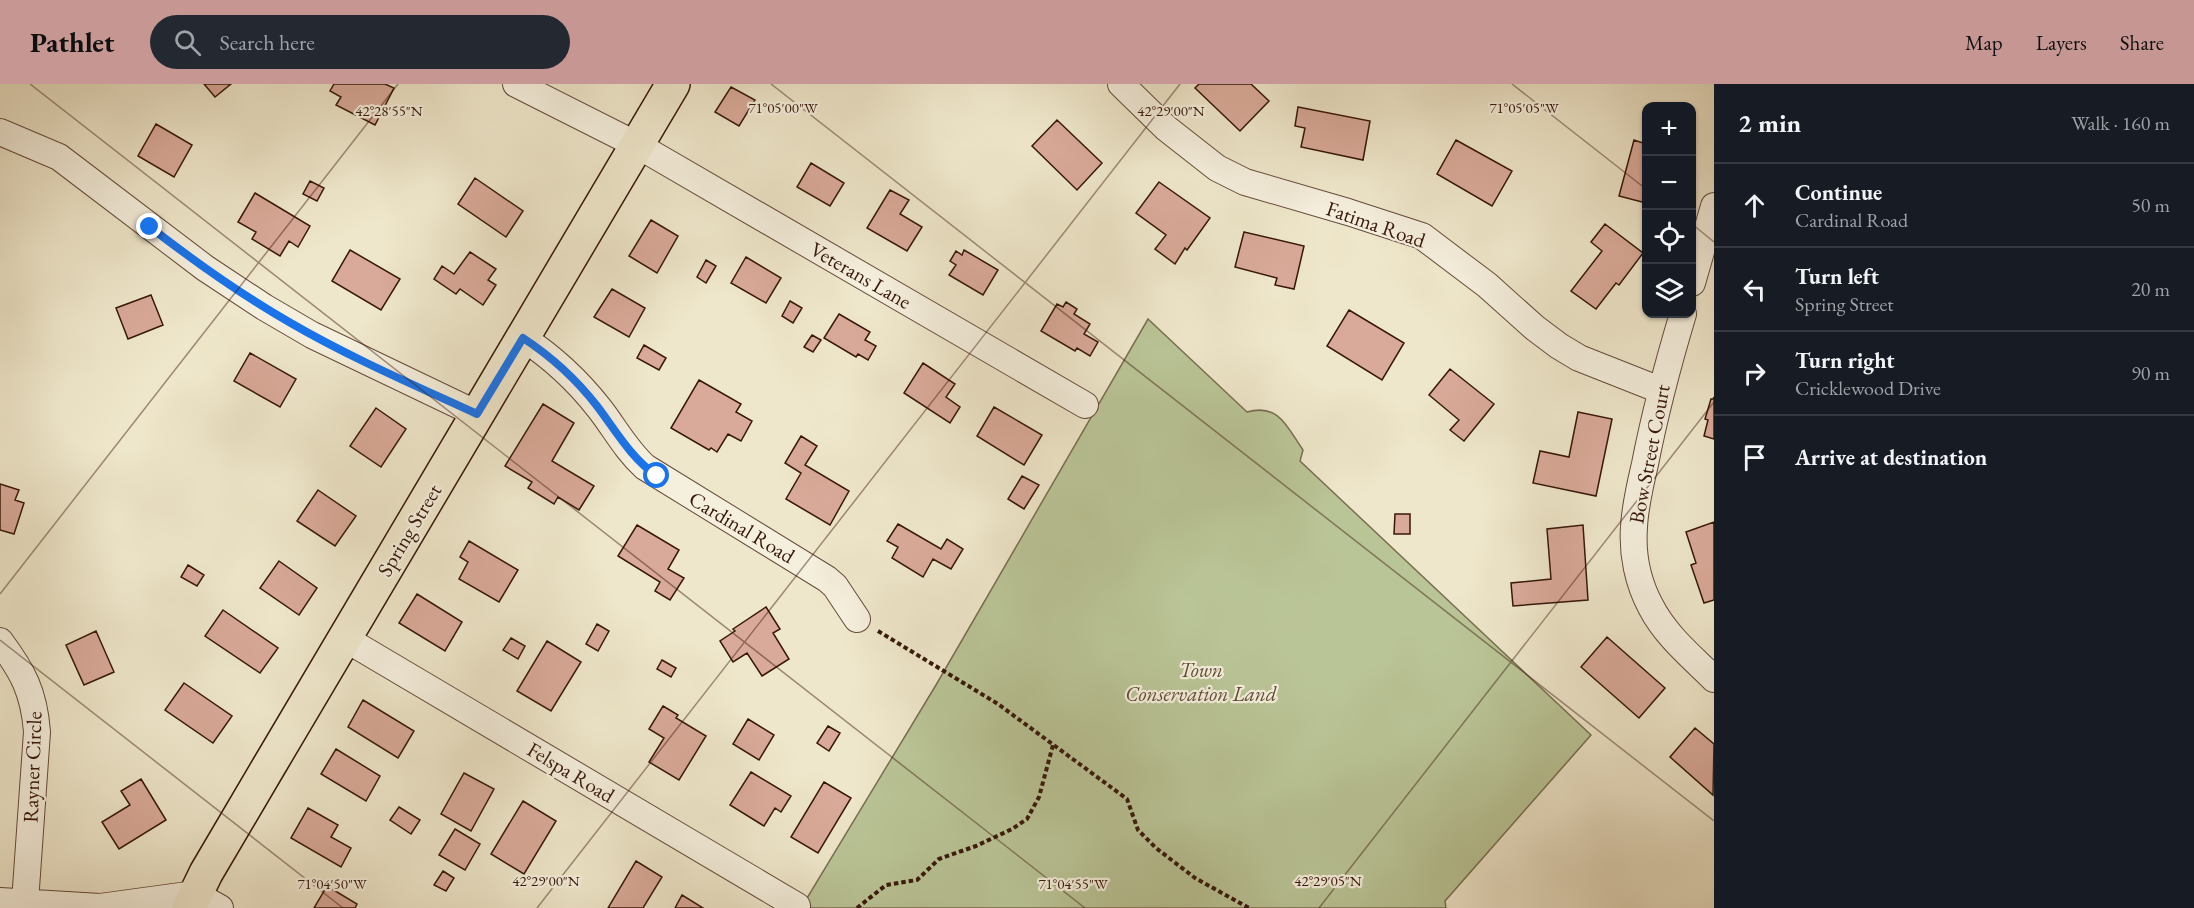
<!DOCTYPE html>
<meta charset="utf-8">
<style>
:root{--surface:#171b24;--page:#242831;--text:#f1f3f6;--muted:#9ea1a6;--line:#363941;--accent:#c59692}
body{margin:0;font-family:"EB Garamond",serif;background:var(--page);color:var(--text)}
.controls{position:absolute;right:18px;top:18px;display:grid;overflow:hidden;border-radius:12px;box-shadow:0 2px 4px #0004}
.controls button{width:54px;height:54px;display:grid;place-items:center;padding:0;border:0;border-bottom:2px solid var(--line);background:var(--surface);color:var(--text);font:30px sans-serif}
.stop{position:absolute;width:18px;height:18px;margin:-14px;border:4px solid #1a73e8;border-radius:50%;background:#fff}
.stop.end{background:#1a73e8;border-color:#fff;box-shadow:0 2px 6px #0008}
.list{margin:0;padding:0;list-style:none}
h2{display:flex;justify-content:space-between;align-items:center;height:78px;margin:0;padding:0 24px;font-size:26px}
h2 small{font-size:20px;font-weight:400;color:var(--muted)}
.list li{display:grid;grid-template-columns:39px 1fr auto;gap:18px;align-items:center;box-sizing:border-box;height:84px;padding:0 24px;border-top:2px solid var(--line)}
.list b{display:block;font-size:22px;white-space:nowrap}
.list p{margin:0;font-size:20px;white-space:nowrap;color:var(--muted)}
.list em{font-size:20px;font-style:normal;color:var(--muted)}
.icon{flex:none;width:33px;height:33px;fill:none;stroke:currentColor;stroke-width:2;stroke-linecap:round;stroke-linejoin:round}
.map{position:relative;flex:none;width:1714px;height:824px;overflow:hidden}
header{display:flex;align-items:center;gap:36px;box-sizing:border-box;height:84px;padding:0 30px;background:var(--accent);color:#111}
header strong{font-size:28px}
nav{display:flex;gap:33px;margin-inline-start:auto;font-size:21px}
.search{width:420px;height:54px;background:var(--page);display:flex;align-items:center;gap:15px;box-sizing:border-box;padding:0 21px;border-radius:33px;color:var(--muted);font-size:22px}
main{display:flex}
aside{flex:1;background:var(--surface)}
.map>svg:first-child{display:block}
.green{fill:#bac597;stroke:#786e50;stroke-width:1.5}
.building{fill:#d9aa99;stroke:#37170a;stroke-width:1.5}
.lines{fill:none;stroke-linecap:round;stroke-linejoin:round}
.minor-casing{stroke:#654b3a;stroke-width:28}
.major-casing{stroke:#37170a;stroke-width:36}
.path{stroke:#37170a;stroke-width:4;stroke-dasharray:4.5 3;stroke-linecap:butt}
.minor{stroke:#f5efdd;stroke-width:26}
.major{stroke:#efe7cb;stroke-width:33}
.route{stroke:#1a73e8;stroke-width:8}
.ticks{fill:none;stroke:#37170a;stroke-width:1.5;stroke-opacity:0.45}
.labels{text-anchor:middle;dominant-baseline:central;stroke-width:4.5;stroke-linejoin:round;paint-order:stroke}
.street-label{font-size:21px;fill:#37170a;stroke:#f5efdd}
.park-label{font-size:21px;font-style:italic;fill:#5e4b34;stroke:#f5efdd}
.ticks-label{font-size:15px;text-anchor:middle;fill:#37170a;stroke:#f5efdd;stroke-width:4.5;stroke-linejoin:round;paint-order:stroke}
</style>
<header>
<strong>Pathlet</strong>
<div class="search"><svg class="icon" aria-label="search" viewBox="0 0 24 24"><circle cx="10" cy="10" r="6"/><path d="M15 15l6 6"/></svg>Search here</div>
<nav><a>Map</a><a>Layers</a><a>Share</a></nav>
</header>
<main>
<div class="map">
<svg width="1714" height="824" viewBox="0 0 1714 824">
<rect width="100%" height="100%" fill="#efe7cb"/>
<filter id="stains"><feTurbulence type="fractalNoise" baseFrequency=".00333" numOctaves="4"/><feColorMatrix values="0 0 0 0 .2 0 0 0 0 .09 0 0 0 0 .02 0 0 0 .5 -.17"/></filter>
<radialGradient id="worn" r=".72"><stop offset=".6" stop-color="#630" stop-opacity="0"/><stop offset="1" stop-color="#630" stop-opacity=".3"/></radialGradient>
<path class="green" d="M1148 235 1247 328C1279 319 1287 343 1303 366L1300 377 1591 651 1445 817 1446 824H801L936 601Z"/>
<path class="building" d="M204 0H231L215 13Z
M334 0H385L394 4 375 41 336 21 341 13 330 7Z
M1199 0H1251L1269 17 1240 47 1195 4Z
M731 3 755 16 739 42 715 28Z
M1298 23 1370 37 1363 76 1301 63 1305 44 1295 42Z
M1057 36 1102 79 1077 106 1032 62Z
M156 40 192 61 174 93 138 72Z
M1456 56 1512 87 1492 122 1437 90Z
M1634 56 1646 60V119L1619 112Z
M811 79 844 99 830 122 797 103Z
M475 94 523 127 506 153 458 120Z
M310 97 324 104 317 117 303 110Z
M1159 98 1210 134 1187 166 1185 164 1175 180 1155 165 1166 151 1136 129Z
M890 106 909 116 900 130 922 143 907 167 867 144Z
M255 109 310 142 298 163 289 157 280 172 252 155 256 148 238 138Z
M651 136 678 152 657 189 629 172Z
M1605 140 1643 169 1619 201 1616 199 1596 225 1571 207 1602 167 1591 158Z
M1244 148 1304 162 1294 205 1275 201 1277 194 1235 183Z
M350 166 400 195 381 226 332 197Z
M964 166 998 186 983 211 949 191 956 181 950 177 956 167 962 171Z
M470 168 496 185 488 196 496 201 483 221 460 205 456 210 434 195 442 182 454 190Z
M746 173 781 194 766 219 731 199Z
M706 176 716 182 706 199 697 193Z
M612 205 645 224 629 253 594 233Z
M151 211 163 241 128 255 116 224Z
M790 217 802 224 793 239 782 232Z
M1066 218 1077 225 1074 230 1090 240 1084 250 1098 258 1090 272 1077 264 1075 267 1041 247 1057 220 1063 223Z
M1349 226 1404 259 1382 296 1327 262Z
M839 230 870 248 865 256 876 262 868 276 858 270 856 273 824 254Z
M812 251 821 256 813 268 804 263Z
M644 261 666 274 659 286 637 274Z
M250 269 296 295 280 323 234 297Z
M923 279 955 300 946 313 960 323 950 339 904 309Z
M1450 285 1494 320 1464 357 1450 346 1459 336 1429 311Z
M699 296 741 320 736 328 752 337 741 357 728 350 717 368 711 364 709 366 671 344Z
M1714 313V355L1704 352 1708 336 1705 335 1711 315H1713Z
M543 320 574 339 552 377 594 402 579 426 558 413 554 420 528 404 532 398 505 382Z
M994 323 1042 351 1024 381 977 352Z
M376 324 406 345 381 383 350 362Z
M1578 328 1612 335 1596 412 1533 399 1540 367 1569 373Z
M801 352 817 362 805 381 849 407 830 441 786 415 801 389 785 379Z
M1022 392 1039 401 1024 425 1008 415Z
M0 400 19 406 15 416 24 419 14 450 0 446Z
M318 406 356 432 335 462 297 437Z
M1395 430H1410V450H1394Z
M1714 438V516L1704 519 1691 481 1696 479 1686 448Z
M898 440 941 465 947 455 963 465 951 485 933 475 923 493 892 474 898 463 887 457Z
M637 441 679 466 668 485 684 494 670 516 655 507 660 498 618 472Z
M1583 441 1588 516 1513 522 1511 499 1551 495 1547 445Z
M469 457 518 486 499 518 459 495 468 478 460 473Z
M279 477 317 504 299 531 260 504Z
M188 481 204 491 197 502 181 493Z
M417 510 462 538 445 567 399 539Z
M766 523 780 545 773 549 789 575 762 592 747 569 733 578 720 557 735 547 733 545Z
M223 526 278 564 260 589 205 552Z
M597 540 609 547 598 567 586 560Z
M96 547 114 588 84 601 66 561Z
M1607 553 1665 604 1639 634 1581 583Z
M511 554 525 562 518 575 503 566Z
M547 557 581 578 551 627 517 607Z
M662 576 676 584 671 593 657 585Z
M184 599 232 632 213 659 165 626Z
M363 616 414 647 398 674 348 643Z
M663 622 678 631 676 634 706 652 679 696 649 678 664 654 649 645Z
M748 635 774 651 759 676 733 660Z
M828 642 840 649 829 667 817 659Z
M1695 644 1714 660 1713 711 1670 673Z
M336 665 380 692 366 717 321 690Z
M751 688 791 712 781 728 775 724 764 742 730 721Z
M464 689 494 705 471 747 441 730Z
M141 695 166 736 119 765 102 738 130 721 121 707Z
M824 698 851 714 818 769 791 753Z
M523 717 556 737 524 790 491 770Z
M399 723 420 736 411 750 390 736Z
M308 724 338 741 331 753 351 764 341 783 291 754Z
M455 745 480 760 465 786 439 771Z
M636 777 662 793 643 824H608Z
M443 787 454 794 446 807 434 801Z
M327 802 357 820 355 824H314Z
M682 811 703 824H675Z"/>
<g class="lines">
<g class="minor-casing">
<path id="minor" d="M516 0 637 61 1085 321
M1121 0 1166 44 1217 84 1245 98 1348 128 1422 152 1487 201 1535 244 1559 262 1579 274 1660 306
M0 48 59 73 205 184 264 223 312 251 477 330
M1692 199 1714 122
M1683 230C1668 280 1655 329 1645 380 1640 401 1635 422 1634 443 1632 470 1638 499 1651 523 1666 552 1691 572 1714 595
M523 254C552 273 577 296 599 324 614 343 626 366 645 383L827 495 835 502 857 535
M344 554 797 822
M0 557C23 588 34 608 37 648L25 818
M0 817 100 823 195 810 220 824"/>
</g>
<g class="major-casing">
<path id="major" d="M189 824 206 789 269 682 673 0"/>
</g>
<path class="path" d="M878 547 998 620 1127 715 1138 746 1156 764 1195 794 1249 824
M857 824 886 801 917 796 939 775 976 762 1012 745 1027 735 1039 713 1053 661"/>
<use href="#minor" class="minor"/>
<use href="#major" class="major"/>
</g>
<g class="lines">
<path class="route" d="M150 143C194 177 240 210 289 238 349 273 414 301 477 330L523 254C552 273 576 295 597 322 616 347 631 374 657 392"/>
</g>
<path class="ticks" d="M30 0 1085 824M771 0 1714 737M1512 0 1646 105M1692 140 1714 158M0 510 398 0M0 556 343 824M537 824 1180 0M1319 824 1714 318"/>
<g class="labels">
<g class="street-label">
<text transform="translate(1376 140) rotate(19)">Fatima Road</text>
<text transform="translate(861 191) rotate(30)">Veterans Lane</text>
<text transform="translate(1649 370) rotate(-79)">Bow Street Court</text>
<text transform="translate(742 443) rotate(31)">Cardinal Road</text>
<text transform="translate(409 446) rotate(-59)">Spring Street</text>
<text transform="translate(32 683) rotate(-88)">Rayner Circle</text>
<text transform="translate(571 688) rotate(31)">Felspa Road</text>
</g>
<g class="park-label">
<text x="1201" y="585">Town<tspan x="1201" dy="24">Conservation Land</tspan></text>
</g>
</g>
<g class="ticks-label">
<text x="783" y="29">71°05'00"W</text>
<text x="1524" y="29">71°05'05"W</text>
<text x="389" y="32">42°28'55"N</text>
<text x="1171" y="32">42°29'00"N</text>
<text x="546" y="802">42°29'00"N</text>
<text x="1328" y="802">42°29'05"N</text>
<text x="332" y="805">71°04'50"W</text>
<text x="1073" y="805">71°04'55"W</text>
</g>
<rect width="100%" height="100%" filter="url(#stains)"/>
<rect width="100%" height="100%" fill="url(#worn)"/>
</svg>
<div class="controls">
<button>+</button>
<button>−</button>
<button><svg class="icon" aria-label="locate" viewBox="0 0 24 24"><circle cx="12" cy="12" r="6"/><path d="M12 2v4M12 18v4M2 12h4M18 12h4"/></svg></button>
<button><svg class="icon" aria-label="layers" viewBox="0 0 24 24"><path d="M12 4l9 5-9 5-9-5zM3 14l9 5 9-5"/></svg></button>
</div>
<div class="stop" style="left:657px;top:392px"></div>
<div class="stop end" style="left:150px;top:143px"></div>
</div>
<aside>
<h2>2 min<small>Walk · 160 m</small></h2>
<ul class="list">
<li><svg class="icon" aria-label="ahead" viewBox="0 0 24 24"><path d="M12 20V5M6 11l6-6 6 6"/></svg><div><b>Continue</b><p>Cardinal Road</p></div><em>50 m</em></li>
<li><svg class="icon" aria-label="left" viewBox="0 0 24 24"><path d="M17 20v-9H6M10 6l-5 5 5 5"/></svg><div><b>Turn left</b><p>Spring Street</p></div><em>20 m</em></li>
<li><svg class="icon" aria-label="right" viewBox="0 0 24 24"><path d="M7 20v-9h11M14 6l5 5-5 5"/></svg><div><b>Turn right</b><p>Cricklewood Drive</p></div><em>90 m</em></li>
<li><svg class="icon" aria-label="arrive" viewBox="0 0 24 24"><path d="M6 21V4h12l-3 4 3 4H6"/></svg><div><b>Arrive at destination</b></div></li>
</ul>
</aside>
</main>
